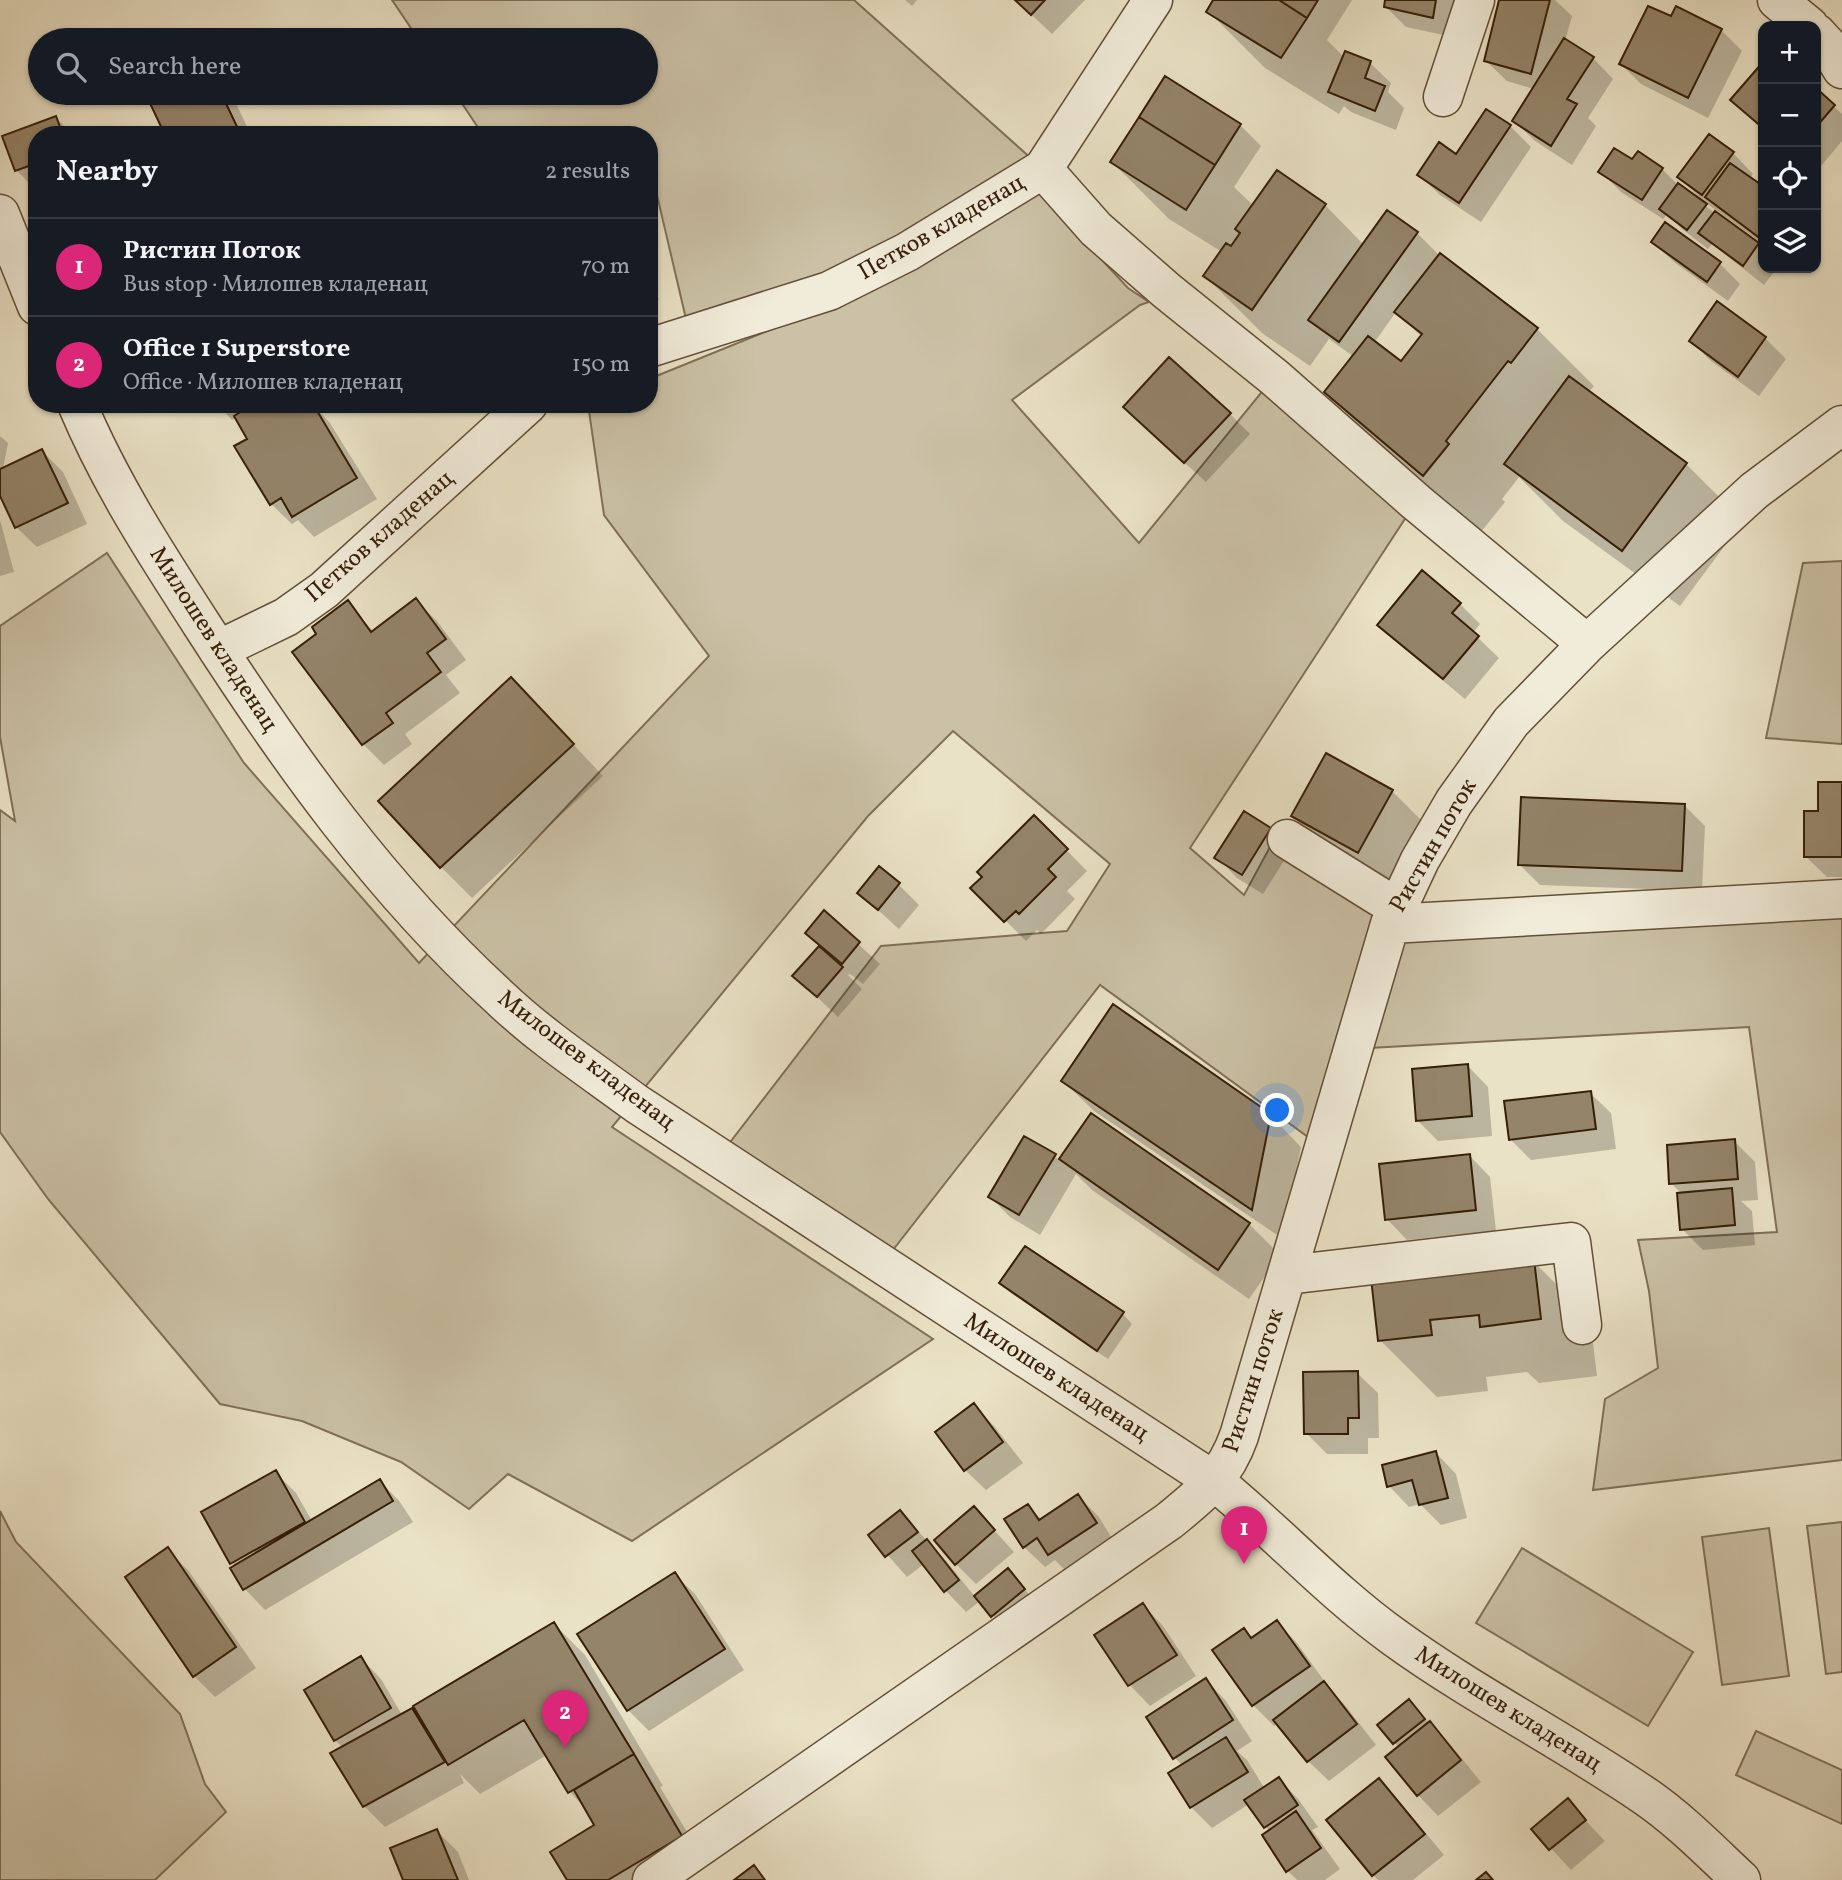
<!DOCTYPE html>
<meta charset="utf-8">
<style>
:root{--surface:#171b24;--page:#20242c;--text:#f1f3f6;--muted:#9ea1a6;--line:#363941;--accent:#db2777}
body{margin:0;font-family:Vollkorn,serif;background:var(--page);color:var(--text)}
.controls{position:absolute;right:21px;top:21px;display:grid;overflow:hidden;border-radius:14px;box-shadow:0 2px 5px #0004}
.controls button{width:63px;height:63px;display:grid;place-items:center;padding:0;border:0;border-bottom:2px solid var(--line);background:var(--surface);color:var(--text);font:35px sans-serif}
.you{position:absolute;left:1278px;top:1111px;width:24px;height:24px;margin:-18px;border:5px solid #fff;border-radius:50%;background:#1a73e8;box-shadow:0 0 0 10px #1a73e833}
.badge{display:grid;place-items:center;width:46px;height:46px;border-radius:50%;background:var(--accent);color:#fff;font-size:23px;font-weight:700}
.pin{position:absolute;translate:-50% -58px;filter:drop-shadow(0 2px 4px #0008)}
.pin::after{content:'';position:absolute;top:37px;width:24px;height:21px;background:inherit;clip-path:polygon(0 0,100% 0,50% 100%)}
.list{margin:0;padding:0;list-style:none}
h2{display:flex;justify-content:space-between;align-items:center;height:91px;margin:0;padding:0 28px;font-size:30px}
h2 small{font-size:23px;font-weight:400;color:var(--muted)}
.list li{display:grid;grid-template-columns:46px 1fr auto;gap:21px;align-items:center;box-sizing:border-box;height:98px;padding:0 28px;border-top:2px solid var(--line)}
.list b{display:block;font-size:26px;white-space:nowrap}
.list p{margin:0;font-size:23px;white-space:nowrap;color:var(--muted)}
.list em{font-size:23px;font-style:normal;color:var(--muted)}
.icon{flex:none;width:38px;height:38px;fill:none;stroke:currentColor;stroke-width:2;stroke-linecap:round;stroke-linejoin:round}
.map{position:relative;flex:none;width:1842px;height:1880px;overflow:hidden}
.search{position:absolute;background:var(--surface);box-shadow:0 2px 5px #0004;left:28px;top:28px;width:630px;height:77px;display:flex;align-items:center;gap:18px;box-sizing:border-box;padding:0 24px;border-radius:38px;color:var(--muted);font-size:26px}
.panel{position:absolute;background:var(--surface);box-shadow:0 2px 5px #0004;left:28px;top:126px;width:630px;height:287px;border-radius:28px}
.map>svg:first-child{display:block}
.green{fill:#cbc1a6;stroke:#807056;stroke-width:2}
.shadow{fill:#0003;fill-rule:evenodd}
.building{fill:#94846a;stroke:#361e07;stroke-width:2}
.lines{fill:none;stroke-linecap:round;stroke-linejoin:round}
.minor-casing{stroke:#634f37;stroke-width:41}
.minor{stroke:#f1ecda;stroke-width:38}
.labels{text-anchor:middle;dominant-baseline:central;stroke-width:6;stroke-linejoin:round;paint-order:stroke}
.street-label{font-size:24px;fill:#361e07;stroke:#f1ecda}
</style>
<div class="map">
<svg width="1842" height="1880" viewBox="0 0 1842 1880">
<rect width="100%" height="100%" fill="#eae2c6"/>
<filter id="stains"><feTurbulence type="fractalNoise" baseFrequency=".00286" numOctaves="4"/><feColorMatrix values="0 0 0 0 .2 0 0 0 0 .09 0 0 0 0 .02 0 0 0 .5 -.17"/></filter>
<radialGradient id="worn" r=".72"><stop offset=".6" stop-color="#630" stop-opacity="0"/><stop offset="1" stop-color="#630" stop-opacity=".3"/></radialGradient>
<path class="green" d="M392 0H854L1043 169 690 336 649 161V135H483L455 93H646V40H419Z
M1034 187 1128 288 1149 302 1140 305 1012 400 1139 543 1274 377 1416 502 1190 848 1244 895 1270 847 1390 924 1842 899V1460L1593 1490 1605 1399 1658 1368 1649 1291 1638 1240 1777 1232 1749 1027 1352 1049 1323 1148 1100 985 882 1264 718 1158 881 946 1067 931 1110 864 953 731 868 816 612 1127 933 1339 632 1541 508 1474 469 1509 401 1462 302 1421 220 1404 48 1199 0 1132V810L15 821 0 737V626L107 553 244 763 419 963 709 656 604 515 588 404H649V379L839 302Z
M1842 561V744L1766 738 1803 563Z
M0 1511 16 1542 180 1714 205 1784 226 1812 155 1880H0Z
M1842 1522V1672L1826 1674 1807 1526Z
M1769 1528 1789 1676 1722 1685 1702 1537Z
M1522 1548 1693 1652 1648 1726 1476 1623Z
M1756 1731 1842 1770V1824L1736 1775Z"/>
<path class="shadow" d="M905 0H917L912 6Z
M1016 0H1085L1052 34Z
M1215 0H1352L1327 40 1344 57 1346 53 1370 63 1391 83 1388 92 1404 108 1396 130 1351 112 1344 106 1339 114 1265 68 1208 11Z
M1387 0H1461L1453 37 1406 27 1385 6Z
M1501 0H1555L1572 16 1565 41 1593 58 1613 79 1588 118 1596 126 1572 165 1535 141 1514 121 1534 89 1507 81 1486 61Z
M1671 19 1721 30 1742 51 1708 118 1641 84 1621 64Z
M1763 64V129L1733 100Z
M1816 90 1842 114V141L1816 172Z
M159 93H231L251 135H167L149 98Z
M56 118 73 135H37V191L16 170 4 137Z
M1240 125 1261 146 1234 187 1254 206 1325 205 1364 245 1387 212 1417 233 1440 256 1537 329 1594 386 1588 393 1686 464 1743 521 1680 606 1563 521 1519 477 1502 499 1505 502 1481 532 1383 449 1326 392 1354 357 1329 339 1310 366 1262 333 1205 276 1222 252 1169 219 1112 162ZM1396 312 1422 337 1401 363 1374 343Z
M1510 126 1531 147 1481 222 1440 195 1419 175 1457 157Z
M1638 153 1662 169 1678 185 1763 250V268H1777L1764 285 1712 244 1708 249 1682 229 1667 214 1663 219 1621 192 1601 172 1632 162Z
M1733 153 1753 174 1750 179 1763 189V244L1702 200 1679 177Z
M1653 242 1720 264 1740 284 1728 301 1674 262Z
M649 276 659 300 649 304Z
M1765 338 1786 359 1759 396 1711 361 1691 341Z
M217 404H296L299 408 312 404 330 423 377 499 314 537 298 520 292 524 271 504 249 439 236 417 232 420Z
M1230 414 1250 434 1206 482 1146 428Z
M0 436 8 443 3 469 42 451 63 472 87 524 37 547 16 527 0 492Z
M0 520 14 572 0 576Z
M416 601 437 621 466 660 446 675 460 693 405 734 412 744 384 765 363 744 294 652 319 634 347 603 374 632Z
M1460 604 1480 624 1473 633 1499 658 1465 699 1400 645 1380 625Z
M542 711 603 776 472 898 441 867Z
M1842 784V877H1827L1806 857 1819 813Z
M1392 791 1449 848 1415 909 1350 873 1293 816Z
M1684 805 1705 826 1702 891 1540 885 1519 864Z
M1034 817 1087 871 1067 891 1075 899 1041 934 1037 930 1026 941 973 888Z
M1270 829 1291 850 1263 894 1237 878 1217 857Z
M898 884 919 905 899 929 859 893Z
M824 913 880 964 863 984 850 974 848 975 862 989 838 1017 795 976 821 947 807 933Z
M1468 1066 1488 1087 1492 1136 1438 1141 1417 1120Z
M1063 1081 1270 1115 1301 1147 1283 1239 1094 1111Z
M1590 1093 1611 1113 1616 1149 1531 1160 1510 1139Z
M1092 1116 1249 1224 1280 1255 1249 1299 1092 1190 1076 1174 1040 1235 1010 1217 990 1197 1054 1156 1060 1161Z
M1734 1141 1755 1162 1758 1200 1741 1201 1752 1211 1755 1245 1703 1250 1682 1229V1194L1671 1183Z
M1470 1156 1490 1177 1496 1231 1407 1240 1387 1219Z
M1533 1261 1590 1318 1597 1376 1539 1383 1527 1372 1486 1377 1488 1391 1437 1397 1380 1340Z
M1001 1283 1123 1314 1132 1324 1108 1359 1011 1293Z
M1357 1373 1378 1393 1379 1438H1368V1454H1327L1306 1433Z
M974 1405 994 1426 1023 1463 986 1490 965 1470Z
M1436 1453 1456 1474 1467 1518 1441 1525 1420 1504 1409 1507 1389 1486Z
M275 1472 296 1493 312 1521 380 1481 400 1502 413 1522 265 1610 245 1589 233 1569 236 1567 232 1563Z
M1078 1496 1099 1517 1116 1545 1070 1575 1055 1560 1045 1567 1024 1547 1028 1506 1042 1520Z
M974 1508 1014 1552 976 1584 956 1564Z
M900 1512 947 1562 975 1597 1008 1571 1044 1611 1013 1637 980 1601 966 1612 946 1591 924 1564 907 1577 871 1536Z
M167 1550 188 1570 256 1668 215 1697 194 1676Z
M674 1574 695 1594 744 1670 649 1731 628 1710Z
M1143 1605 1163 1626 1196 1676 1150 1706 1130 1685 1097 1635Z
M1277 1622 1297 1643 1330 1689 1344 1704 1376 1745 1329 1781 1308 1761 1278 1723 1274 1726 1253 1705 1244 1630 1253 1639Z
M554 1624 585 1655 663 1786 660 1787 702 1857 663 1880H569L597 1826 588 1811 570 1792 547 1755 480 1794 460 1774 464 1783 385 1827 364 1806 343 1748 335 1740 306 1690 361 1658 381 1679 402 1715 412 1710 421 1719Z
M1206 1680 1226 1701 1252 1741 1237 1751 1247 1760 1265 1789 1279 1779 1299 1800 1318 1827 1312 1830 1340 1869 1325 1880H1297L1288 1871 1270 1832 1249 1804 1212 1828 1191 1807 1183 1766 1174 1757Z
M1409 1702 1450 1744 1481 1782 1438 1816 1418 1795 1399 1748 1380 1725Z
M1379 1780 1399 1801 1444 1855 1413 1880H1378L1373 1875Z
M1567 1801 1605 1841 1571 1870 1533 1829Z
M437 1831 458 1852 469 1880H405Z"/>
<path class="building" d="M1015 0H1045L1031 15Z
M1213 0H1279L1307 18 1281 58 1206 12Z
M1279 0H1318L1307 18Z
M1385 0H1436L1433 18 1384 7Z
M1499 0H1550L1531 74 1484 61Z
M1648 6 1671 16 1676 6 1722 29 1688 98 1619 64Z
M1564 38 1594 57 1567 99 1577 104 1551 146 1512 121Z
M1345 51 1371 61 1365 78 1385 86 1375 111 1328 92Z
M1763 62V128L1730 100Z
M1165 76 1241 124 1215 165 1139 117Z
M1816 88 1835 105 1816 127Z
M155 93H221L241 135H165L147 97Z
M1486 109 1511 125 1459 203 1417 175 1439 142 1456 154Z
M56 116 63 135H37V163L15 171 2 136Z
M1139 117 1215 165 1186 210 1110 162Z
M1709 134 1734 152 1702 195 1677 177Z
M1614 148 1632 159 1638 151 1663 168 1642 200 1598 172Z
M1730 163 1763 186 1761 239 1705 197Z
M1277 170 1326 204 1252 310 1203 276 1226 243 1231 246 1240 233 1235 229Z
M1678 183 1707 204 1687 230 1659 209Z
M37 196V215L30 199Z
M1387 210 1418 232 1339 342 1308 320Z
M1715 211 1759 243 1743 266 1698 233Z
M1665 222 1721 262 1707 282 1651 242Z
M1440 253 1538 328 1511 363 1508 361 1446 441 1449 444 1423 476 1324 392 1368 336 1401 361 1422 334 1394 312Z
M1717 301 1766 337 1738 377 1689 341Z
M1169 357 1231 413 1184 463 1123 407Z
M1569 376 1687 463 1622 551 1504 464Z
M253 404H292L294 409 302 404H313L357 478 292 517 281 498 270 505 234 446 247 439 234 416Z
M42 449 68 503 15 528 0 496V469Z
M1422 570 1461 603 1452 613 1479 636 1443 679 1377 625Z
M416 598 446 639 427 653 441 672 386 713 393 723 362 745 292 652 316 634 312 627 348 600 371 632Z
M511 677 574 744 440 868 378 801Z
M1326 753 1393 790 1358 853 1291 816Z
M1818 782H1842V857H1804V811H1818Z
M1521 797 1685 804 1682 871 1518 865Z
M1244 811 1271 828 1242 875 1214 858Z
M1034 815 1068 849 1048 869 1056 877 1019 914 1016 911 1004 922 970 888 982 877 977 872Z
M879 866 900 883 878 910 857 893Z
M824 910 860 942 842 964 805 933Z
M819 946 843 967 817 997 792 976Z
M1113 1004 1271 1114 1252 1210 1061 1081Z
M1468 1064 1472 1116 1416 1121 1412 1069Z
M1591 1091 1596 1129 1509 1140 1504 1101Z
M1091 1113 1250 1223 1218 1270 1059 1159Z
M1024 1136 1056 1154 1019 1215 988 1197Z
M1735 1139 1738 1179 1669 1184 1667 1145Z
M1470 1154 1476 1210 1385 1220 1379 1164Z
M1732 1188 1735 1225 1680 1230 1677 1193Z
M1025 1246 1124 1312 1097 1351 999 1283Z
M1534 1259 1541 1319 1480 1327 1479 1315 1430 1320 1432 1335 1378 1341 1371 1278Z
M1358 1371 1359 1418H1348V1434H1304L1303 1372Z
M974 1403 1003 1442 964 1471 935 1432Z
M1436 1451 1448 1498 1419 1505 1412 1480 1387 1487 1382 1465Z
M276 1470 305 1522 230 1564 201 1512Z
M380 1479 393 1501 243 1590 230 1568Z
M1078 1494 1097 1523 1048 1555 1037 1538 1023 1548 1004 1519 1028 1504 1039 1520Z
M974 1506 995 1530 955 1565 934 1540Z
M900 1510 918 1532 885 1557 868 1535Z
M927 1539 959 1580 944 1592 912 1551Z
M168 1547 236 1647 193 1677 125 1577Z
M1008 1568 1025 1589 991 1617 974 1596Z
M675 1572 725 1649 627 1711 577 1634Z
M1143 1603 1177 1655 1128 1686 1094 1635Z
M1277 1620 1310 1666 1252 1706 1212 1650 1244 1628 1251 1638Z
M554 1622 634 1754 568 1793 524 1720 448 1765 413 1706Z
M361 1656 391 1708 334 1741 304 1690Z
M1206 1678 1233 1720 1173 1759 1146 1717Z
M1324 1681 1357 1724 1307 1762 1273 1720Z
M1409 1699 1425 1719 1393 1744 1377 1725Z
M412 1708 445 1762 363 1807 330 1753Z
M1430 1721 1461 1760 1417 1796 1385 1757Z
M1226 1737 1248 1772 1190 1808 1168 1773Z
M634 1754 682 1836 608 1880H567L550 1852 594 1825 574 1790Z
M1279 1777 1298 1805 1264 1828 1244 1800Z
M1379 1778 1425 1834 1372 1876 1326 1820Z
M1568 1798 1586 1820 1549 1850 1531 1829Z
M1296 1811 1321 1848 1286 1872 1262 1835Z
M437 1829 458 1880H403L390 1848Z
M754 1865 765 1880H734Z
M1486 1872 1493 1880H1476Z"/>
<g class="lines">
<g class="minor-casing">
<path id="minor" d="M1777 0 1809 26
M1816 33 1828 46 1842 69
M1443 97 1475 0
M1043 169 1096 229 1167 291 1274 377 1416 502 1587 644
M0 214 37 306
M649 348 829 291 907 252 1043 169 1153 0
M77 404C110 483 156 554 202 625 288 759 381 889 499 997 541 1037 591 1070 637 1104L1214 1481C1276 1531 1330 1591 1394 1637 1474 1695 1563 1740 1645 1796 1680 1820 1710 1851 1741 1880
M218 650 286 617 324 590 528 404
M1287 839 1396 907
M1390 924 1842 899
M1287 1275 1571 1242 1582 1325
M652 1880 1169 1521C1202 1494 1224 1478 1239 1436L1390 924 1420 860 1454 802 1511 722 1587 644 1754 491 1842 425"/>
</g>
<use href="#minor" class="minor"/>
</g>
<g class="labels">
<g class="street-label">
<text transform="translate(942 228) rotate(-30)">Петков кладенац</text>
<text transform="translate(380 537) rotate(-41)">Петков кладенац</text>
<text transform="translate(213 640) rotate(57)">Милошев кладенац</text>
<text transform="translate(1434 846) rotate(-60)">Ристин поток</text>
<text transform="translate(586 1061) rotate(37)">Милошев кладенац</text>
<text transform="translate(1056 1378) rotate(33)">Милошев кладенац</text>
<text transform="translate(1254 1381) rotate(-72)">Ристин поток</text>
<text transform="translate(1508 1710) rotate(32)">Милошев кладенац</text>
</g>
</g>
<rect width="100%" height="100%" filter="url(#stains)"/>
<rect width="100%" height="100%" fill="url(#worn)"/>
</svg>
<div class="controls">
<button>+</button>
<button>−</button>
<button><svg class="icon" aria-label="locate" viewBox="0 0 24 24"><circle cx="12" cy="12" r="6"/><path d="M12 2v4M12 18v4M2 12h4M18 12h4"/></svg></button>
<button><svg class="icon" aria-label="layers" viewBox="0 0 24 24"><path d="M12 4l9 5-9 5-9-5zM3 14l9 5 9-5"/></svg></button>
</div>
<div class="you"></div>
<div class="pin badge" style="left:1244px;top:1564px">1</div>
<div class="pin badge" style="left:565px;top:1748px">2</div>
<div class="search"><svg class="icon" aria-label="search" viewBox="0 0 24 24"><circle cx="10" cy="10" r="6"/><path d="M15 15l6 6"/></svg>Search here</div>
<section class="panel">
<h2>Nearby<small>2 results</small></h2>
<ul class="list">
<li><span class="badge">1</span><div><b>Ристин Поток</b><p>Bus stop · Милошев кладенац</p></div><em>70 m</em></li>
<li><span class="badge">2</span><div><b>Office 1 Superstore</b><p>Office · Милошев кладенац</p></div><em>150 m</em></li>
</ul>
</section>
</div>
